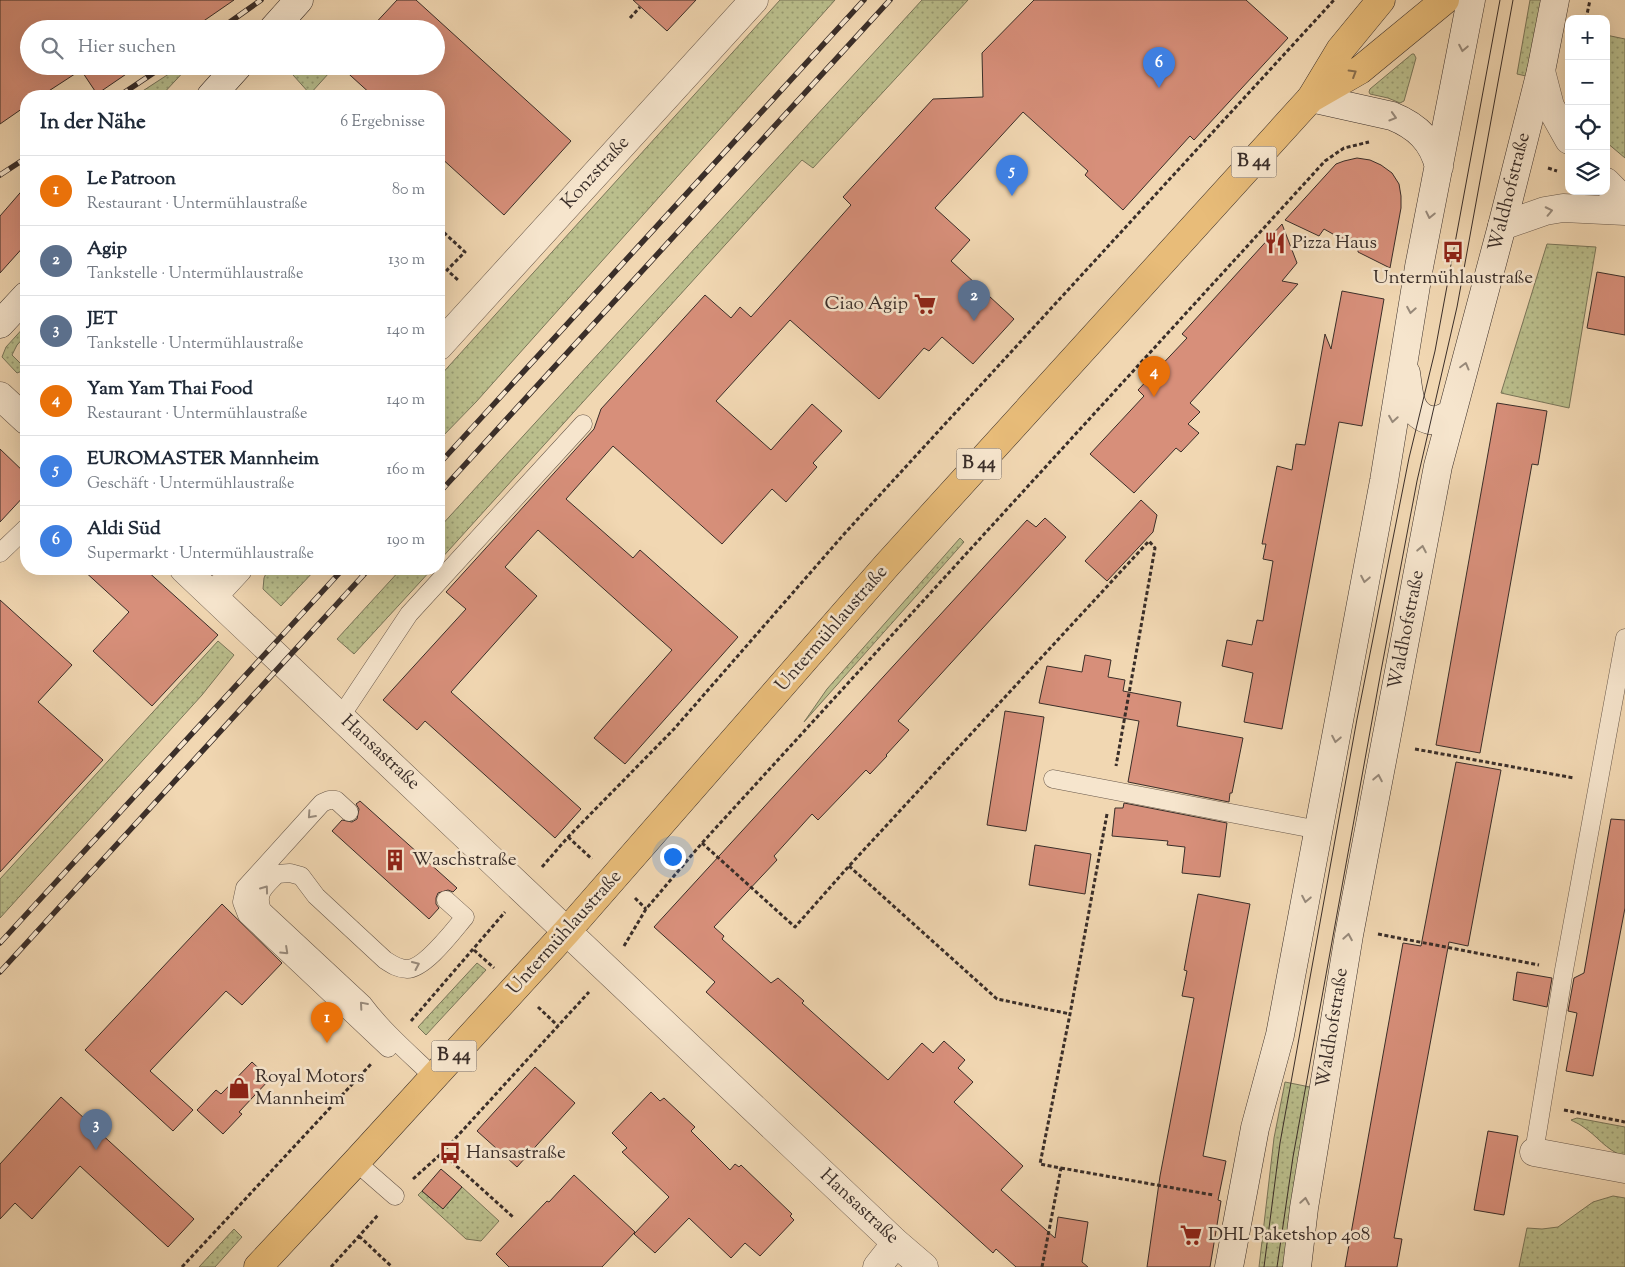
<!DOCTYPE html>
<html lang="de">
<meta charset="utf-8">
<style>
:root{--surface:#fff;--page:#f6f6f7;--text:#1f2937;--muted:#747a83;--line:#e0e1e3;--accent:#d93025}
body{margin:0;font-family:"Sorts Mill Goudy",serif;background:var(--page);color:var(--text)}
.controls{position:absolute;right:15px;top:15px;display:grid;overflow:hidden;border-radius:10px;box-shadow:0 5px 20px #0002}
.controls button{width:45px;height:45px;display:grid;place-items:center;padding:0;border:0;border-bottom:1px solid var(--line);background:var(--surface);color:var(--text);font:25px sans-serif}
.you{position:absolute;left:672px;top:856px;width:18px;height:18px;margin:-12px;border:4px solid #fff;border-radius:50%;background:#1a73e8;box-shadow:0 0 0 8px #1a73e833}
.badge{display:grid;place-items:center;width:32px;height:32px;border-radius:50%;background:var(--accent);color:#fff;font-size:16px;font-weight:700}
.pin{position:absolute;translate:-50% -41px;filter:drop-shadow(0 1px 2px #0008)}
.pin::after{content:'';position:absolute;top:26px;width:18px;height:15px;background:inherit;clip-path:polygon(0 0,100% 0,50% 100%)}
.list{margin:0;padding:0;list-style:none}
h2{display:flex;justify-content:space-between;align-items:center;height:65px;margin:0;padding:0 20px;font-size:21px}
h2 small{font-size:16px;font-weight:400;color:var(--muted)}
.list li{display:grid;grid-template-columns:32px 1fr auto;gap:15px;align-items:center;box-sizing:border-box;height:70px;padding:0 20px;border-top:1px solid var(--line)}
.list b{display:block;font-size:19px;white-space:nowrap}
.list p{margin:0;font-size:16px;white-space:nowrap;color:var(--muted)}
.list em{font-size:16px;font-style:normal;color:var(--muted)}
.icon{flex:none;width:28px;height:28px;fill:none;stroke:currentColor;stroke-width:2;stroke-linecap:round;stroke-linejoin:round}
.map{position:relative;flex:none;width:1625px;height:1267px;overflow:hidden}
.search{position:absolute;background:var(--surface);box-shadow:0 5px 20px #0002;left:20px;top:20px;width:425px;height:55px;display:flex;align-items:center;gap:12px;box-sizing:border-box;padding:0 18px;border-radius:28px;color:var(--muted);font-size:19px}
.panel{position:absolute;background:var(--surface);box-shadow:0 5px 20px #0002;left:20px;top:90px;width:425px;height:485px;border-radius:20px}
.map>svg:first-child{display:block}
.grass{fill:url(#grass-dots);stroke:#7a765a}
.building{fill:#d78f7a;stroke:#3a2e29}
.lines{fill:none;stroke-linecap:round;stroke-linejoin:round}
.lane-casing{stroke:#68584b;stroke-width:19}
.street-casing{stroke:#68584b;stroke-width:29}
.secondary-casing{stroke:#3a2e29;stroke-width:29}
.primary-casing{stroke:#3a2e29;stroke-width:29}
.path{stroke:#3a2e29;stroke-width:3;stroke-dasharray:4 2.5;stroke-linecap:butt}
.lane{stroke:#f6e5cd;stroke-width:18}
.street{stroke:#f6e5cd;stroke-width:28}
.secondary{stroke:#f6e5cd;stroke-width:28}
.primary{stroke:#e8bc79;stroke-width:28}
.tram{stroke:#3a2e29;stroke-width:1}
.rail-casing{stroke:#3a2e29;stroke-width:5.5}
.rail{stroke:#f6e5cd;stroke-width:4;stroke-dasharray:11;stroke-linecap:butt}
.oneway{stroke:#988a7b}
.oneway2{stroke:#886e4d}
.labels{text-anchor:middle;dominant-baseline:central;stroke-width:5;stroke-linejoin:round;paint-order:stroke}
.shield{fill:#f6e5cd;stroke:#72655a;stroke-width:1}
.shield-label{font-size:18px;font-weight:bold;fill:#3a2e29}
.street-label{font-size:19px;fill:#3a2e29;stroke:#f6e5cd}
.poi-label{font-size:19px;fill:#3a2e29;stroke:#f6e5cd;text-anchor:start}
</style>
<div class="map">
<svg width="1625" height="1267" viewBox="0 0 1625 1267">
<defs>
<pattern id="grass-dots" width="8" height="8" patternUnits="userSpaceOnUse" patternTransform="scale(1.25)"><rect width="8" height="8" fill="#babe8c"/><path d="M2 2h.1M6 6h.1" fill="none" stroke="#989b72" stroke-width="1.8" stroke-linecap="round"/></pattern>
</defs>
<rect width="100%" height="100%" fill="#f1d7b2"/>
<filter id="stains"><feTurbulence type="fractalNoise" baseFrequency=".004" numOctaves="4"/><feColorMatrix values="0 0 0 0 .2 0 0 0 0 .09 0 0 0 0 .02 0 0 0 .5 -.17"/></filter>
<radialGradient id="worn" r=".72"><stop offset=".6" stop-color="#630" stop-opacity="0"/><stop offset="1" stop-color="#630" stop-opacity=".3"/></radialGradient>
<path class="grass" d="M780 0H835L476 402 439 440V377Z
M922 0H968L813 168 802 160 439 561V528Z
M1530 0H1542L1526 76 1517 74Z
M1606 35 1625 39V158L1606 142Z
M1412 54H1414L1416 58 1404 101 1400 103 1388 98 1370 94 1369 92 1370 89Z
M181 66H189L161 96H135Z
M285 66H321L329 73 310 94Z
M1547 244 1596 247 1569 408 1501 393Z
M26 325V335L17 345 12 355 22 365V371L17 373 2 357 6 347Z
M960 538 964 542 804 722 827 689Z
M268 569H316L281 606 263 589 264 578Z
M401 569H432L354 654 337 639Z
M218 641 234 655 202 695 0 918V879Z
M477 963 486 970 426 1035 418 1027Z
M1285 1082 1310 1087 1288 1267H1259L1274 1138Z
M1577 1118 1625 1127V1157C1604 1149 1598 1136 1582 1126 1578 1123 1574 1122 1571 1120Z
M462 1187 499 1221 481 1241 466 1239 418 1195 422 1191 443 1209Z
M1613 1196 1625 1198V1267H1519L1527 1228 1542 1229 1558 1227 1593 1202Z
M234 1229 242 1237 215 1267H199Z"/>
<path class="building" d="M0 0H234L192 29H29V66H138L97 94 81 70 41 96H26V106L0 124Z
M397 0H416L571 141 504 215 439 156V96H373L340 66H436V29H370Z
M633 0H696L667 31Z
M1034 0H1246L1288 38 1194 140 1190 136 1123 210 1085 175 1088 171 1023 112 935 208 970 240 951 261 1014 319 973 364 942 337 929 351 924 348 879 399 790 320 716 401 771 450 812 404 842 431 813 463 817 467 786 502 772 489 722 544 613 446 566 499 633 558 640 550 738 637 625 764 594 738 672 650 538 530 505 567 537 596 451 692 581 809 555 838 425 721 417 730 383 700 466 609 446 592 594 429 601 409 705 295 731 318 740 307 751 317 851 205 843 197 933 99 983 97 982 53Z
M1357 158 1370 160 1381 165 1392 173 1399 184 1401 196V208L1390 268 1358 252V247L1342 239V235L1340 238 1324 229 1319 236 1285 220 1336 164 1344 161Z
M26 186V244L0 273V216Z
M1282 224 1297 263 1282 281 1298 284 1190 403 1200 412 1188 424 1199 433 1181 452 1176 448 1134 493 1090 454 1144 396 1138 390 1187 338 1182 334Z
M1597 272 1625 277V335L1587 328Z
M1342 291 1384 299 1362 426 1339 422 1282 729 1244 722 1253 673 1222 666 1227 640 1252 645 1257 620 1263 621 1273 561 1263 559 1266 544H1262L1277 466 1292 470 1296 444 1305 445 1325 334 1331 349Z
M1497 403 1547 411 1538 465 1532 464 1480 753 1436 745Z
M0 449 26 474V494L0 522Z
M1141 500 1157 515 1153 532 1107 581 1085 561Z
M1045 518 1066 537 898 721 909 730 886 755 887 756 870 774 866 770 818 820 812 814 774 856 777 860 714 927 724 936 722 939 771 983 778 978 804 1001 802 1003 888 1080 922 1043 933 1053 944 1041 965 1060 958 1068 973 1082 954 1102 1023 1166 1001 1190 1055 1238 1058 1217 1088 1222 1082 1262 1088 1267H1016L996 1249 993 1253 706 992 715 982 654 927 1027 520 1036 527Z
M82 569H145L218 635 152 706 93 651 129 612Z
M0 600 72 665 38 702 103 760 0 872Z
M1085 655 1111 660 1108 677 1125 680 1123 691 1181 702 1177 726 1243 738 1232 793H1230L1229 802 1128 782 1139 721 1039 703 1047 666 1082 672Z
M1005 711 1044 717 1026 831 987 825Z
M1456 762 1501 770 1468 946 1449 942 1394 1238 1402 1239 1397 1267H1345L1403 943 1421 946Z
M360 801 457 888 453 892 448 890 438 893 436 898V904L439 908 429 919 332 831 342 820 352 822 357 819 359 809 356 804Z
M1124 803 1227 823 1220 877 1182 873 1185 847 1167 845 1168 841 1112 836 1115 808H1123Z
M1611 819 1625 820V908L1593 1076 1566 1071 1577 1013 1568 1011 1574 978 1584 973Z
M1035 845 1091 854 1085 894 1029 885Z
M1198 894 1250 904 1203 1156 1226 1161 1218 1200 1221 1201 1210 1267H1147L1160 1176 1194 998 1182 996 1187 971 1184 970Z
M222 904 282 963 242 1005 226 991 150 1071 193 1110 173 1131 85 1050Z
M1517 972 1552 978 1547 1007 1513 1000Z
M252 1062 270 1079 239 1112 242 1114 223 1134 197 1110 216 1090 221 1094Z
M535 1067 575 1103 517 1167 477 1131Z
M651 1092 660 1101 664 1098 695 1127 691 1131 730 1170 735 1164 739 1167 741 1165 792 1214 790 1216 794 1220 760 1256 745 1243 731 1258 689 1218 655 1253 634 1234 669 1197 622 1152 627 1148 612 1133Z
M61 1097 194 1219 168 1247 80 1166 32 1219 15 1203 0 1219V1164Z
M1488 1131 1518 1136 1504 1215 1474 1210Z
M441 1169 462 1187 443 1209 422 1191Z
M574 1175 635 1232 602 1267H509L496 1254 547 1201 549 1202Z"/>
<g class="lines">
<g class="lane-casing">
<path id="lane" d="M0 553 26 528
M341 716 409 614 583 424
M1053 779 1319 830
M349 812 336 800H329L322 803 245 888 242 902 247 915 388 1048
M434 1077C410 1054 383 1031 363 1004L262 910C255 892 266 886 277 874L290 873 301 876 316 896 385 960C391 964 398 969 407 969 425 969 453 931 465 917L446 900
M1534 1152 1564 970 1625 638
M356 1162 395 1196"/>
</g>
<g class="street-casing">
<path id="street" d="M1541 71 1550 106 1569 140
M1606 182 1625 201
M1502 226 1545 211 1563 208 1625 211
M439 346 754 0
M0 396 26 420
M184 569 896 1243 924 1267
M213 596 238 569
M1534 1152 1625 1169
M877 1267 896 1243"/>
</g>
<g class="secondary-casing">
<path id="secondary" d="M273 29 299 0
M211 96 238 66
M1311 98 1392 116C1417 126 1433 141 1439 167
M0 324 26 296
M1406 373C1409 391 1408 415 1430 420 1438 421 1445 418 1452 413
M1229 1267 1255 1128 1280 1035 1384 481 1419 267 1471 0
M1297 1267 1304 1208 1349 935 1438 466 1502 226 1541 71 1555 0"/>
</g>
<g class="primary-casing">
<path id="primary" d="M1313 97 1360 70 1445 0
M258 1267 356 1162 568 930 887 565 1311 98 1340 50 1381 0"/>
</g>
<path class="path" d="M630 18 640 7
M1586 19 1590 0
M1548 168 1557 171
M439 228 465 252 447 270 459 281
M1415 749 1574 778
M568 837 592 859
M702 843 795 927 849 866 1149 541 1155 548 1116 766
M849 866 997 999 1070 1014
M542 867 568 837 674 729 845 533 1334 0
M635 898 646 909
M1378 934 1539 965
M624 946 646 909 702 843 1325 161 1344 148 1369 142
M474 950 494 968
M538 1007 558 1026
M411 1021 505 912
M1564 1110 1625 1122
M442 1153 513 1217
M1061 1168 1213 1195
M413 1179 442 1153 589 992
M359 1236 392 1267
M182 1267 371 1064
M331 1267 379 1214
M1042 1267 1061 1168 1040 1164 1070 1014 1107 814"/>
<use href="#lane" class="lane"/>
<use href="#street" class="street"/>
<use href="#secondary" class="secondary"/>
<use href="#primary" class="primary"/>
<path class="tram" d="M1264 1267 1280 1143 1357 719 1409 458 1435 351 1500 0
M1277 1267 1293 1157 1381 671 1417 481 1457 307 1513 0"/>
<g class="rail-casing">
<path id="rail" d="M220 29 261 0
M119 96 164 66
M0 175 26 158
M439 464 864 0
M439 493 890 0
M0 943 343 569
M0 972 369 569"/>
</g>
<use href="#rail" class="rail"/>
</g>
<defs><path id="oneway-chevron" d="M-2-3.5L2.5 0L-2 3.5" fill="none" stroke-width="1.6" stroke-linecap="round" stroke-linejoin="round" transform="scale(1.25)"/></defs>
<g class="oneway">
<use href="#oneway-chevron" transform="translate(1463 48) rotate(101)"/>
<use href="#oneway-chevron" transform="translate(1393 117) rotate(17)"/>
<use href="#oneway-chevron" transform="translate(1549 211) rotate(-12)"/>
<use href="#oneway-chevron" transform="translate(1430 215) rotate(102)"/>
<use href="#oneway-chevron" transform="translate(1411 310) rotate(100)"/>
<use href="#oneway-chevron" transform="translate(1465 366) rotate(-75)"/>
<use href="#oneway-chevron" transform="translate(1393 419) rotate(99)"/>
<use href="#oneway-chevron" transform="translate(1422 549) rotate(-79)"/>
<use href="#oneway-chevron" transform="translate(1365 579) rotate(101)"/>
<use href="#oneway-chevron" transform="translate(1336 739) rotate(101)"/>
<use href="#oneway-chevron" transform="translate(1378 778) rotate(-79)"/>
<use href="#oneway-chevron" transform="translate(311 815) rotate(132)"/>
<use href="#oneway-chevron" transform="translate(265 889) rotate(-54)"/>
<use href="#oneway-chevron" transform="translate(1306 899) rotate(101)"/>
<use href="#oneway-chevron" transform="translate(1348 937) rotate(-80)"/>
<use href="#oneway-chevron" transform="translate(285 951) rotate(43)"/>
<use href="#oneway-chevron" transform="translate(416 965) rotate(-24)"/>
<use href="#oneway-chevron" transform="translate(363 1005) rotate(-131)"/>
<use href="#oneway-chevron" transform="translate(1305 1201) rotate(-81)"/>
</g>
<use class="oneway2" href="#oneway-chevron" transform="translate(1353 73) rotate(-31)"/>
<defs>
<g id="restaurant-bare" transform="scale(1.725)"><path d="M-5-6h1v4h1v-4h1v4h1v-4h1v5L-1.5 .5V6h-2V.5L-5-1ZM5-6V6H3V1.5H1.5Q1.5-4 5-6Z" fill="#8f2418" stroke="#f6e5cd" stroke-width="2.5" paint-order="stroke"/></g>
<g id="bus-bare" transform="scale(1.725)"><path d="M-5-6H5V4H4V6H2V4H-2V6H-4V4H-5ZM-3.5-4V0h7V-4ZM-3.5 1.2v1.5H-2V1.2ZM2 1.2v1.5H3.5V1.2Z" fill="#8f2418" stroke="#f6e5cd" stroke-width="2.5" paint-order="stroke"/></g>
<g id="supermarket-bare" transform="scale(1.725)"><path d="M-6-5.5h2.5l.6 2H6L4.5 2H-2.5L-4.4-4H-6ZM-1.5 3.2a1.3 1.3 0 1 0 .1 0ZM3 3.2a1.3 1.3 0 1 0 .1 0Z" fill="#8f2418" stroke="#f6e5cd" stroke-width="2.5" paint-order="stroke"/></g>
<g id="building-bare" transform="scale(1.725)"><path d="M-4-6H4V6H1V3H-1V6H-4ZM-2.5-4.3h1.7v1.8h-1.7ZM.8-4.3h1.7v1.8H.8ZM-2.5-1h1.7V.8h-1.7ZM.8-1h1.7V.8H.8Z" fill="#8f2418" stroke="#f6e5cd" stroke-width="2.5" paint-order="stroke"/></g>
<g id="shop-bare" transform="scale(1.725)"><path d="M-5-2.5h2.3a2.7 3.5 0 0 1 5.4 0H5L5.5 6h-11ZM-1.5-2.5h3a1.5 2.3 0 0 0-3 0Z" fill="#8f2418" stroke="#f6e5cd" stroke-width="2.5" paint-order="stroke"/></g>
</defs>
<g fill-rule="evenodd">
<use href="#restaurant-bare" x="1275" y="243"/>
<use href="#bus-bare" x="1453" y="252"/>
<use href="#supermarket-bare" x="925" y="304"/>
<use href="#building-bare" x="395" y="860"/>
<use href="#shop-bare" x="239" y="1088"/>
<use href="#bus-bare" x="450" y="1153"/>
<use href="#supermarket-bare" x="1191" y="1235"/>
</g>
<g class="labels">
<g class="shield">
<rect x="1231.5" y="146.5" width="45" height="31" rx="4"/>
<rect x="956.5" y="448.5" width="45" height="31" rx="4"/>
<rect x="431.5" y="1040.5" width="45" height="31" rx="4"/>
</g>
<g class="shield-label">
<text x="1254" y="162">B 44</text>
<text x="979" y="464">B 44</text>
<text x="454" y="1056">B 44</text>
</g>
<g class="street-label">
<text transform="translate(596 173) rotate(-48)">Konzstraße</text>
<text transform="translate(1510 192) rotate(-76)">Waldhofstraße</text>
<text transform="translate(832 629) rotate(-49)">Untermühlaustraße</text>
<text transform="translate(1407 630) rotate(-79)">Waldhofstraße</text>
<text transform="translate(380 753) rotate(43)">Hansastraße</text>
<text transform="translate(565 933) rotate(-48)">Untermühlaustraße</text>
<text transform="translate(1333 1028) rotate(-81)">Waldhofstraße</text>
<text transform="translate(859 1207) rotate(43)">Hansastraße</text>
</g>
<g class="poi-label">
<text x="1292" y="243">Pizza Haus</text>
<text x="1453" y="278" text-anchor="middle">Untermühlaustraße</text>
<text x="908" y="304" text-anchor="end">Ciao Agip</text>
<text x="412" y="860">Waschstraße</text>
<text x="255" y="1077">Royal Motors<tspan x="255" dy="22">Mannheim</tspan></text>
<text x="466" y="1153">Hansastraße</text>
<text x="1208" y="1235">DHL Paketshop 408</text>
</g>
</g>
<rect width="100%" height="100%" filter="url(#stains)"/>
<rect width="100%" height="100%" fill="url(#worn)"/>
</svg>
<div class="controls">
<button>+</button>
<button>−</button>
<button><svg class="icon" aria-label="locate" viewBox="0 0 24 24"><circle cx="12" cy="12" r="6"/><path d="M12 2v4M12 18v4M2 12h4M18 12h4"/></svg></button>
<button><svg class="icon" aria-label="layers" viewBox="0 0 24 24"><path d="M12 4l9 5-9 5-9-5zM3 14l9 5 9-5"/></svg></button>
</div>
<div class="you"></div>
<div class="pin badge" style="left:327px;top:1043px;background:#e8710a">1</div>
<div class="pin badge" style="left:974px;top:321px;background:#5c6f8a">2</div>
<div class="pin badge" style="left:96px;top:1150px;background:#5c6f8a">3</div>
<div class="pin badge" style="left:1154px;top:397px;background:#e8710a">4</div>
<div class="pin badge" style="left:1012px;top:196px;background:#3f7fe0">5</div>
<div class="pin badge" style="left:1159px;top:88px;background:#3f7fe0">6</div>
<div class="search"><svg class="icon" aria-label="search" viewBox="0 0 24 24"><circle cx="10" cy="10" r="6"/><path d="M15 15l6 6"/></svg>Hier suchen</div>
<section class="panel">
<h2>In der Nähe<small>6 Ergebnisse</small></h2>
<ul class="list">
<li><span class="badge" style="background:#e8710a">1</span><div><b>Le Patroon</b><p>Restaurant · Untermühlaustraße</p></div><em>80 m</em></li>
<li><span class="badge" style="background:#5c6f8a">2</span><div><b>Agip</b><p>Tankstelle · Untermühlaustraße</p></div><em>130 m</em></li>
<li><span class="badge" style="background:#5c6f8a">3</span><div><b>JET</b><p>Tankstelle · Untermühlaustraße</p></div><em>140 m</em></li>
<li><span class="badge" style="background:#e8710a">4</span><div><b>Yam Yam Thai Food</b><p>Restaurant · Untermühlaustraße</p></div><em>140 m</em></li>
<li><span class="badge" style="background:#3f7fe0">5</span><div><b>EUROMASTER Mannheim</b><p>Geschäft · Untermühlaustraße</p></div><em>160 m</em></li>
<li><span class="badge" style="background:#3f7fe0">6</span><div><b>Aldi Süd</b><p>Supermarkt · Untermühlaustraße</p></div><em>190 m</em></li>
</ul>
</section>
</div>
